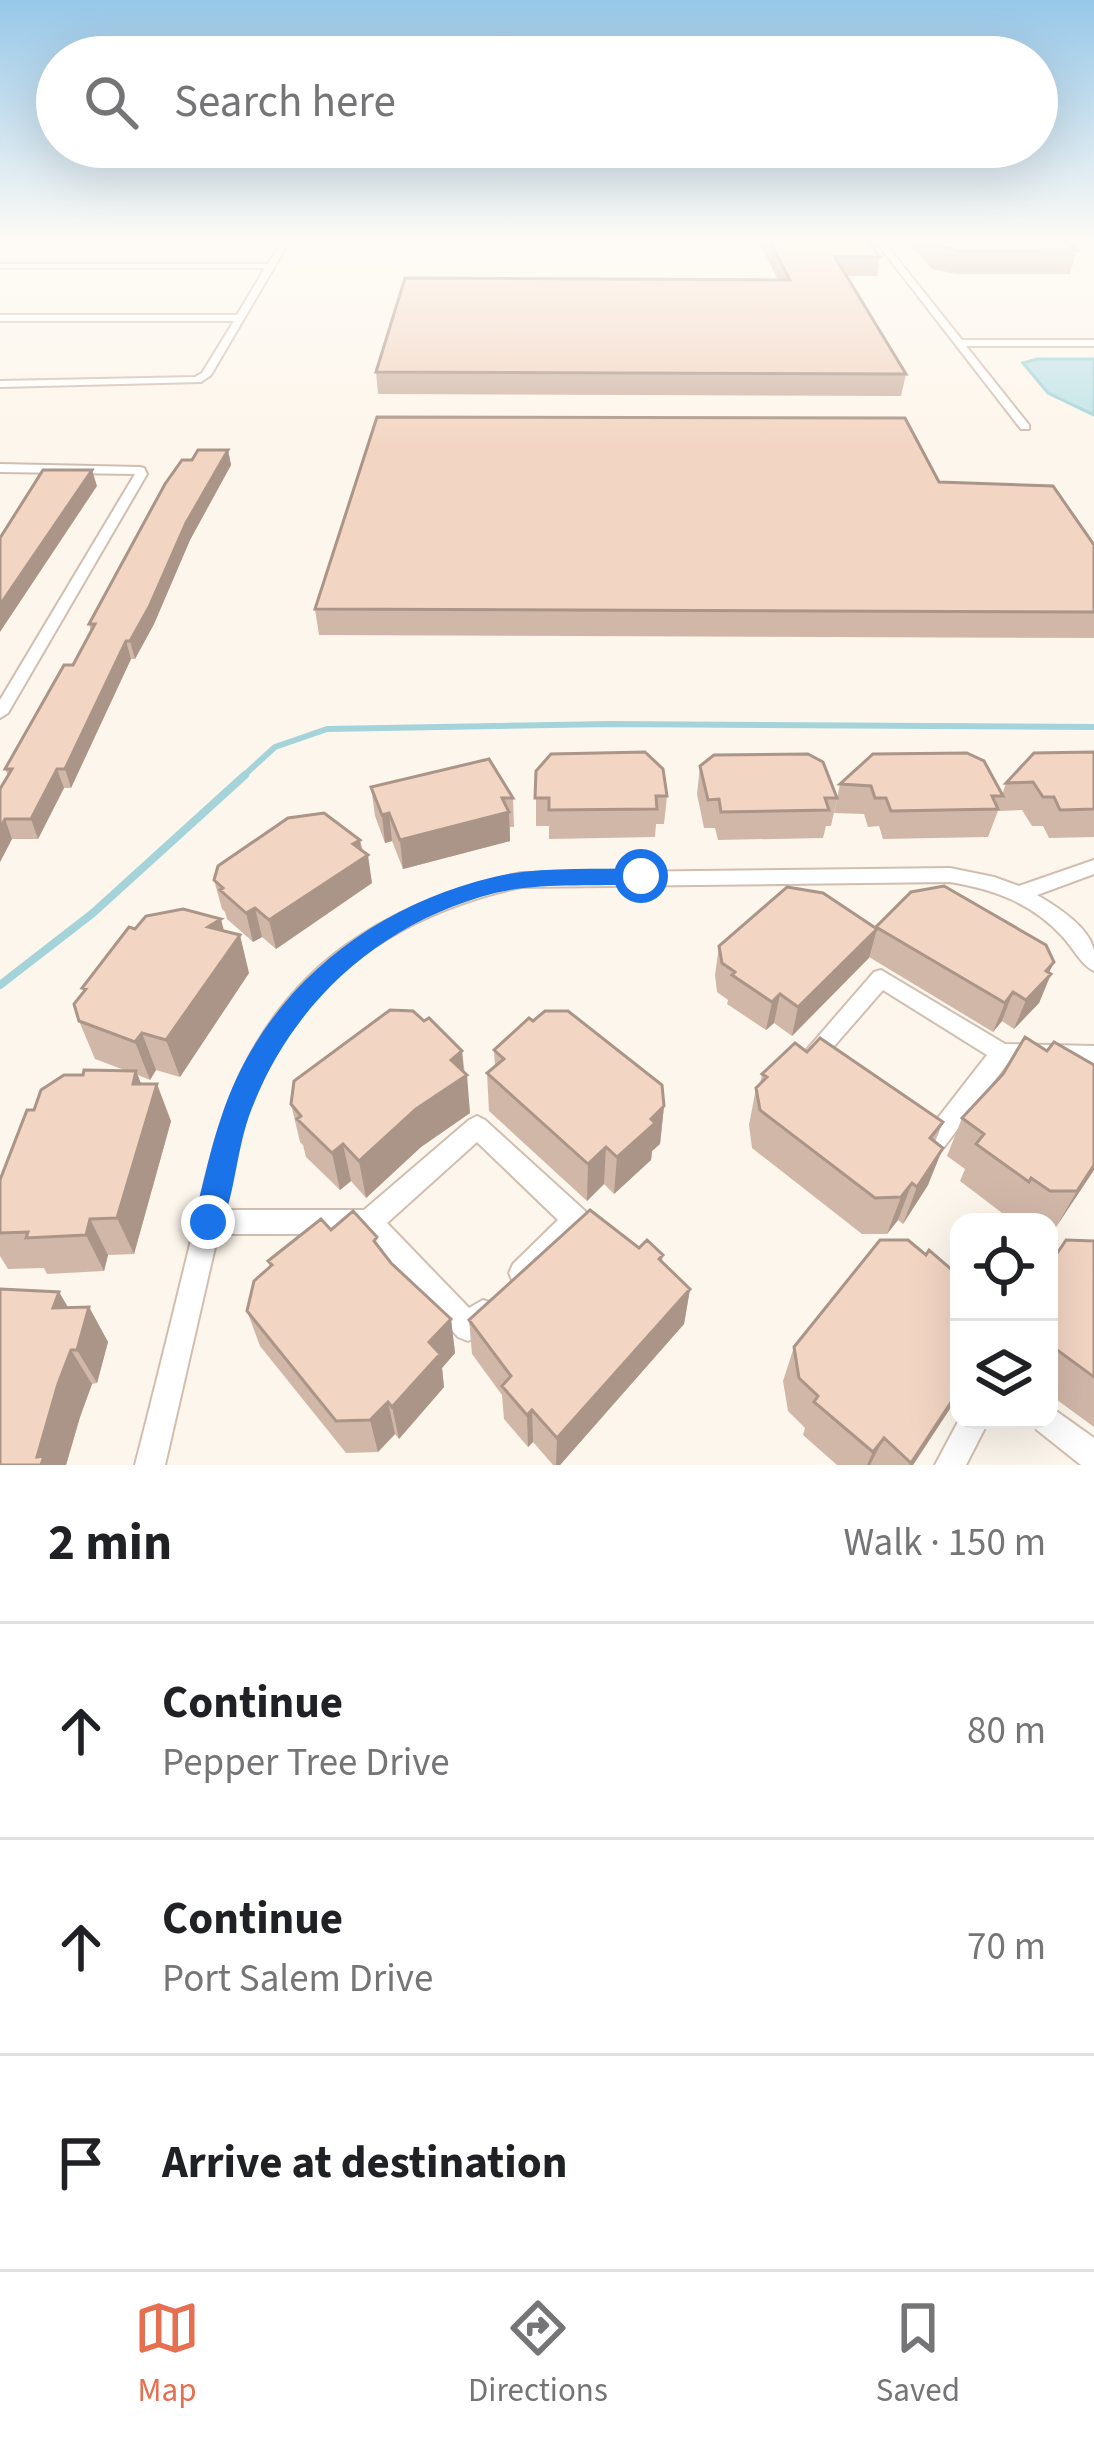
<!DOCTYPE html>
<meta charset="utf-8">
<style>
:root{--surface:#fff;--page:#f6f6f6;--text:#202124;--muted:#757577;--line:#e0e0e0;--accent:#e76f51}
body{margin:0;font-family:"Source Sans 3",sans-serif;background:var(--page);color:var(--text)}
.controls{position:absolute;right:36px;bottom:36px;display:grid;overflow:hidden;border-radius:24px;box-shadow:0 12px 48px #0002}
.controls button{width:108px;height:108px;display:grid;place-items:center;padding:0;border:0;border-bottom:3px solid var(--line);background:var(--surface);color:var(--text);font:60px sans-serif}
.stop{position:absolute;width:36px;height:36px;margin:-27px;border:9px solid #1a73e8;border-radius:50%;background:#fff}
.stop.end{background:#1a73e8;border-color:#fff;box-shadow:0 3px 12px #0008}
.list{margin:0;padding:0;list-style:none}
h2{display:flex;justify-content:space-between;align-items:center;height:156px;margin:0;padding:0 48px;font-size:51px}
h2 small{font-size:39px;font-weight:400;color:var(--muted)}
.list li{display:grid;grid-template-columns:78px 1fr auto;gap:36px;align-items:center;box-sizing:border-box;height:216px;padding:0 48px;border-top:3px solid var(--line)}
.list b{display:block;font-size:45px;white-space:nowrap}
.list p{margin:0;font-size:39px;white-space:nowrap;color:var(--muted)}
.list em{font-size:39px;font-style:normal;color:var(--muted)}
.icon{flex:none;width:66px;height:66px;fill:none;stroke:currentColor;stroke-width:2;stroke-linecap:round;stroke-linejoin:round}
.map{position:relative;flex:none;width:1094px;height:1465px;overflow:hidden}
.search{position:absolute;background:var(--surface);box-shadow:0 12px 48px #0002;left:36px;right:36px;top:36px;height:132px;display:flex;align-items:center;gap:30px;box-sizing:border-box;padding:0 42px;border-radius:66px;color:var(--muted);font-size:45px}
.sheet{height:804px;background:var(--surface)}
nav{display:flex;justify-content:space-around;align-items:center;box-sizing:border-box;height:168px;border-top:3px solid var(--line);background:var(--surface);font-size:33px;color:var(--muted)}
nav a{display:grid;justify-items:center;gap:6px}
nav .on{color:var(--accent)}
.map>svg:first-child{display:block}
.water{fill:#bfe3e8;stroke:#a5d3da;stroke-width:3}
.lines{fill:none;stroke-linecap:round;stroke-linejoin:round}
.stream-far1{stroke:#a5d3da;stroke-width:6}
.stream{stroke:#a5d3da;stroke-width:8}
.minor-casing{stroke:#d1beb0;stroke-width:4}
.minor{fill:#fff;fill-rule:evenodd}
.wall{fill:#d1b7a8}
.shaded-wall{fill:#aa9588}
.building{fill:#f3d5c3;stroke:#aa9588;stroke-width:3}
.route{fill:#1a73e8}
</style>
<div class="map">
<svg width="1094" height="1465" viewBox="0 0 1094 1465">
<rect width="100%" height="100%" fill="#fdf6ec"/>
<path class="water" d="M1037 359H1094V415L1048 393 1023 363Z"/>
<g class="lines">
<path class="stream-far1" d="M241 778 275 747 327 729 610 724 1094 727"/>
<path class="stream" d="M0 985 93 913 245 775"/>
<g class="minor-casing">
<path id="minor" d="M281 242H289L211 375 201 382 0 387V381L195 377 202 373 234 321H0V315H237L265 268H0V264H268Z
M876 242H884L962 340H1094V346H966L1029 425V429H1021Z
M0 464 140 467 144 468 147 474 8 713 0 718V700L135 474 0 472Z
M1094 860V874L1037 895C1056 906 1090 927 1094 951 1094 957 1094 964 1094 971 1080 964 1073 947 1062 936 1032 903 993 889 950 882L521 887C408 912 314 969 262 1077 242 1118 233 1165 223 1210H364L469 1120 477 1116 485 1120 585 1211 589 1220 585 1229 531 1282 522 1286 513 1282 509 1273 513 1264 558 1220 477 1142 387 1223 469 1308 483 1300 493 1303 496 1313C491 1326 481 1335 468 1341L458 1337 363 1234H218L165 1465H135C155 1388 174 1310 193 1232 204 1188 213 1142 230 1099 282 965 386 902 521 873L950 868 994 877 1019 886Z
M881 970 1005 1044 1094 1046V1064L1008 1063 944 1147 936 1150C924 1145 913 1138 908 1127L912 1120 920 1116 934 1123 987 1055 883 990 829 1052 831 1056 828 1063C817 1067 809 1064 804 1053L874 972Z
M1049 1406 1094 1438V1465H1081L1037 1430 1033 1420H1049Z
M959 1420H989L966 1465H935Z"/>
</g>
<use href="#minor" class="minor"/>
</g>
<path class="wall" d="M759 242H869L880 257 877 276H847L906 374 901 396 378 394 376 372 778 280Z
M912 242H1066L1077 250 1070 274H957L932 269 911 245Z
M228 450 231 465 190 540 154 624 135 659H131L71 788H64L38 839H12L0 862 8 775 5 769 73 665 91 632 89 624 192 460Z
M1094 545V638L319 635 315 609Z
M1094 752V837L1049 838 1043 826H1032L1022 810 998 811 988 837 883 839 879 826 868 827 864 814 834 813 840 784 1002 795 1006 783Z
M700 766 837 798 831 826H826L823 838 718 840 715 828H704L697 794Z
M536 771 667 796 664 824H656L655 837 549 839V826H536Z
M371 787 513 798 514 827H510V841L403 869 392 841 385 843 375 816Z
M360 840 372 883 276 949 262 937 253 942 227 919 225 912 222 909 214 880Z
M875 928 1054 962 1049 973 1051 974 1039 1003 1014 1029 1002 1021 993 1032 869 957 792 1036 774 1023 766 1030 727 1004 728 1000 717 992 715 975 719 946Z
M135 929 224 931 249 973 180 1077 156 1070 150 1080 138 1075 141 1084 171 1121 134 1254 108 1255 104 1271 47 1274 44 1268 8 1269 0 1256V1180L34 1110 127 1071 95 1059 79 1021 84 992 82 988Z
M494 1050 664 1106 660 1144 652 1151 651 1160 614 1194 604 1184 587 1201 489 1111 487 1073 495 1067Z
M462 1051 470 1113 421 1147 366 1198 351 1181 340 1190 306 1157 303 1145 300 1142 291 1104Z
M1047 1051 1094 1065V1170L1056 1227H1049V1222H1023L1013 1215 1010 1219 960 1181 965 1169 947 1156 962 1118 1003 1074Z
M807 1052 943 1122 935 1142 928 1185 903 1224 898 1220 887 1234H862L752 1148 749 1125 756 1088 760 1084 762 1074Z
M331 1230 379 1248 391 1263 451 1319 455 1353 442 1368 444 1387 399 1439 395 1434 378 1452 346 1453 260 1346 247 1311 270 1267 268 1261Z
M1094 1241V1427L1049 1394V1252L1056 1255Z
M639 1248 663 1255 662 1262 690 1289 684 1324 560 1465H553L533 1442 528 1447 504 1419 502 1395 472 1354 469 1320Z
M926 1255 959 1276V1395L913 1465H837L803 1435 805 1428 788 1411 783 1381 794 1347Z
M59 1292 68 1308 89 1307 108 1342 97 1383 92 1384 80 1417 66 1465H0Z"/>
<path class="shaded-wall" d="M228 450 231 465 190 540 154 624 135 659 130 641 186 523Z
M92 470 97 486 0 632V605Z
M126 641 131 659 71 788 65 769Z
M57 769 64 788 38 839 31 819Z
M509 812 510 841 403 869 400 840Z
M389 813 392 841 385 843 382 815Z
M5 819 12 839 0 862V828Z
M360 840 362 858 368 855 372 883 276 949 269 920Z
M255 908 262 937 253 942 246 913Z
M221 919 229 950 240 935 249 973 180 1077 166 1040 208 927Z
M877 929 869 958 792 1036 798 1007Z
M1054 962 1046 979 1051 974 1039 1003 1014 1029 1026 1000Z
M1013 992 1002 1021 993 1032 1005 1003Z
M780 994 774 1023 766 1030 772 1002Z
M142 1033 156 1070 150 1080 135 1042Z
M462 1051 464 1077 467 1075 470 1113 421 1147 366 1198 359 1161 451 1060Z
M136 1071 150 1107 157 1084 171 1121 134 1254 117 1218 133 1084Z
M664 1106 660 1144 652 1151 651 1160 614 1194 617 1157Z
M343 1144 351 1181 340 1190 332 1153Z
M606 1147 604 1184 587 1201 588 1164Z
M943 1148 928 1185 903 1224 917 1187Z
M1094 1165V1170L1056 1227 1077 1191Z
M912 1183 898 1220 887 1234 901 1197Z
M90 1219 108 1255 104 1271 86 1235Z
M690 1289 684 1324 560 1465H556L557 1438Z
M59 1292 79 1326 53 1308Z
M89 1307 108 1342 97 1383 77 1350Z
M451 1319 455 1353 442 1368 444 1387 399 1439 392 1407 429 1342Z
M71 1350 92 1384 80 1417 66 1465H41L37 1457 58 1384Z
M959 1390V1395L913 1465H909Z
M388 1402 395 1434 378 1452 370 1420Z
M532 1410 533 1442 528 1447 527 1415Z
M884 1438 870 1465H867L873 1452Z"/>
<path class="building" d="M770 242H869L880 257H835L906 374 376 372 405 278 790 280Z
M933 242H1066L1077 250 962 251 937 246Z
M377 417 905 418 939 482 1053 486 1094 545V612L315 609Z
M198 450H228L186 523 149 607 130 641H126L65 769H57L31 819H5L0 828V789L12 769H5L64 665H73L95 624H89L165 484 182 460H192Z
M43 470H92L0 605V538Z
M645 752 663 769 667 796H656L657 809 549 810V798H535L536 771 551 754Z
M1094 752V809L1060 810 1054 797H1043L1033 782 1006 783 1034 753Z
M967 753 984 761 1003 796H992L998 809 891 811 886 798H875L871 786 840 784 873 754Z
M808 754 823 762 837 798H825L829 810 721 812 719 799 708 800 700 766 714 755Z
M489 759 513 798H502L509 812 400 840 389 813 382 815 371 787Z
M324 813 360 840 353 844 368 855 269 920 255 908 246 913 220 890 223 888 214 880 218 866 288 818Z
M944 886 1046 945 1054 962 1046 971 1051 974 1026 1000 1013 992 1005 1003 876 927 911 892Z
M787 887 823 893 877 929 798 1007 780 994 772 1002 732 975 735 972 722 963 719 946Z
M183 909 221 919 208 927 240 935 166 1040 142 1033 135 1042 79 1021 74 1004 86 989 82 988 129 927 135 929 146 916Z
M390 1010 413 1011 424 1021 429 1018 462 1051 451 1060 467 1075 416 1109 359 1161 343 1144 332 1153 297 1119 301 1116 291 1104 294 1081Z
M545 1011H568L662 1085 664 1106 651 1119 655 1123 617 1157 606 1147 588 1164 487 1073 504 1059 494 1050 529 1018 533 1021Z
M1025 1037 1047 1051 1054 1042 1094 1065V1165L1077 1191H1050L1031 1178 1029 1182 976 1144 984 1134 962 1118 1003 1074Z
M820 1038 943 1122 930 1138 943 1148 917 1187 912 1183 901 1197 875 1198 760 1110 756 1088 767 1077 762 1074 795 1043 807 1052Z
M84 1070 136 1071 133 1084H157L117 1218 90 1219 86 1235 26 1238 28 1232 0 1233V1180L27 1110H34L41 1090 64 1075H83Z
M590 1210 639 1248 647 1240 663 1255 659 1259 690 1289 557 1438 532 1410 527 1415 502 1386 511 1376 469 1320Z
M353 1211 377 1237 374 1241 391 1263 451 1319 429 1342 440 1354 392 1407 388 1402 370 1420 336 1421 247 1311 254 1281 272 1265 268 1261 321 1219 331 1230Z
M880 1240H908L926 1255 929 1250 959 1276V1390L911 1463 884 1438 873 1452 814 1402 818 1396 799 1378 794 1347Z
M1066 1240 1094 1241V1377L1049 1344V1252L1050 1251 1056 1255Z
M0 1289 59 1292 53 1308 89 1307 77 1350H71L58 1384 37 1457 44 1456 41 1465H0Z"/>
<linearGradient id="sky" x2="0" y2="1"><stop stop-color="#97c7e8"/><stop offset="0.54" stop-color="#fefbf6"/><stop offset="1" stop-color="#fefbf6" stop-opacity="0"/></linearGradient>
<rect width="1094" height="447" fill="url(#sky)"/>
<path class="route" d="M641 868 652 876 641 884C595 887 540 882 495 893 382 922 294 1000 252 1108 236 1148 236 1193 219 1232L208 1236 198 1232 193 1222C203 1186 210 1149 222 1115 264 990 369 907 494 877 539 866 594 870 641 868Z"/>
</svg>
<div class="controls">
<button><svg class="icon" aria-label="locate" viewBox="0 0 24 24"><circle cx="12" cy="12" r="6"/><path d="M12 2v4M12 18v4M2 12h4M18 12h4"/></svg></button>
<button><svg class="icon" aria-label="layers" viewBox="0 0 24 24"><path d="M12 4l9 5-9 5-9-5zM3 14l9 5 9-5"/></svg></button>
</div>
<div class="stop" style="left:641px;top:876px"></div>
<div class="stop end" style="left:208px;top:1222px"></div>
<div class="search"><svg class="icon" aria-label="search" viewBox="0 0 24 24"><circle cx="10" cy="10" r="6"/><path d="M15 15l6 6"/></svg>Search here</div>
</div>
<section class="sheet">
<h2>2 min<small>Walk · 150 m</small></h2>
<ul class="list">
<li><svg class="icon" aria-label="ahead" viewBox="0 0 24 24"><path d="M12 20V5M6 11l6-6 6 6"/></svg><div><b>Continue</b><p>Pepper Tree Drive</p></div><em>80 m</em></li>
<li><svg class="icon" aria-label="ahead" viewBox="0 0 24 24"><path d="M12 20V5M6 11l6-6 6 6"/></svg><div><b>Continue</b><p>Port Salem Drive</p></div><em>70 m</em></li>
<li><svg class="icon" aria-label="arrive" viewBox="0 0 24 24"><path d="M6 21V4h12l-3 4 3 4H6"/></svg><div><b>Arrive at destination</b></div></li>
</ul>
</section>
<nav>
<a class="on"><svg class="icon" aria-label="map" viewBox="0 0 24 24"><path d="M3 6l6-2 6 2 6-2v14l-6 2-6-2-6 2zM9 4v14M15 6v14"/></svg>Map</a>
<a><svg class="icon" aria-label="directions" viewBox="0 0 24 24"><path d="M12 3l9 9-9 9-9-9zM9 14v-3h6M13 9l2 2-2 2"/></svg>Directions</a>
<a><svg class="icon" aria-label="saved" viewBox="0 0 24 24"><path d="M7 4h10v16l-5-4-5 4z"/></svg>Saved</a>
</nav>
